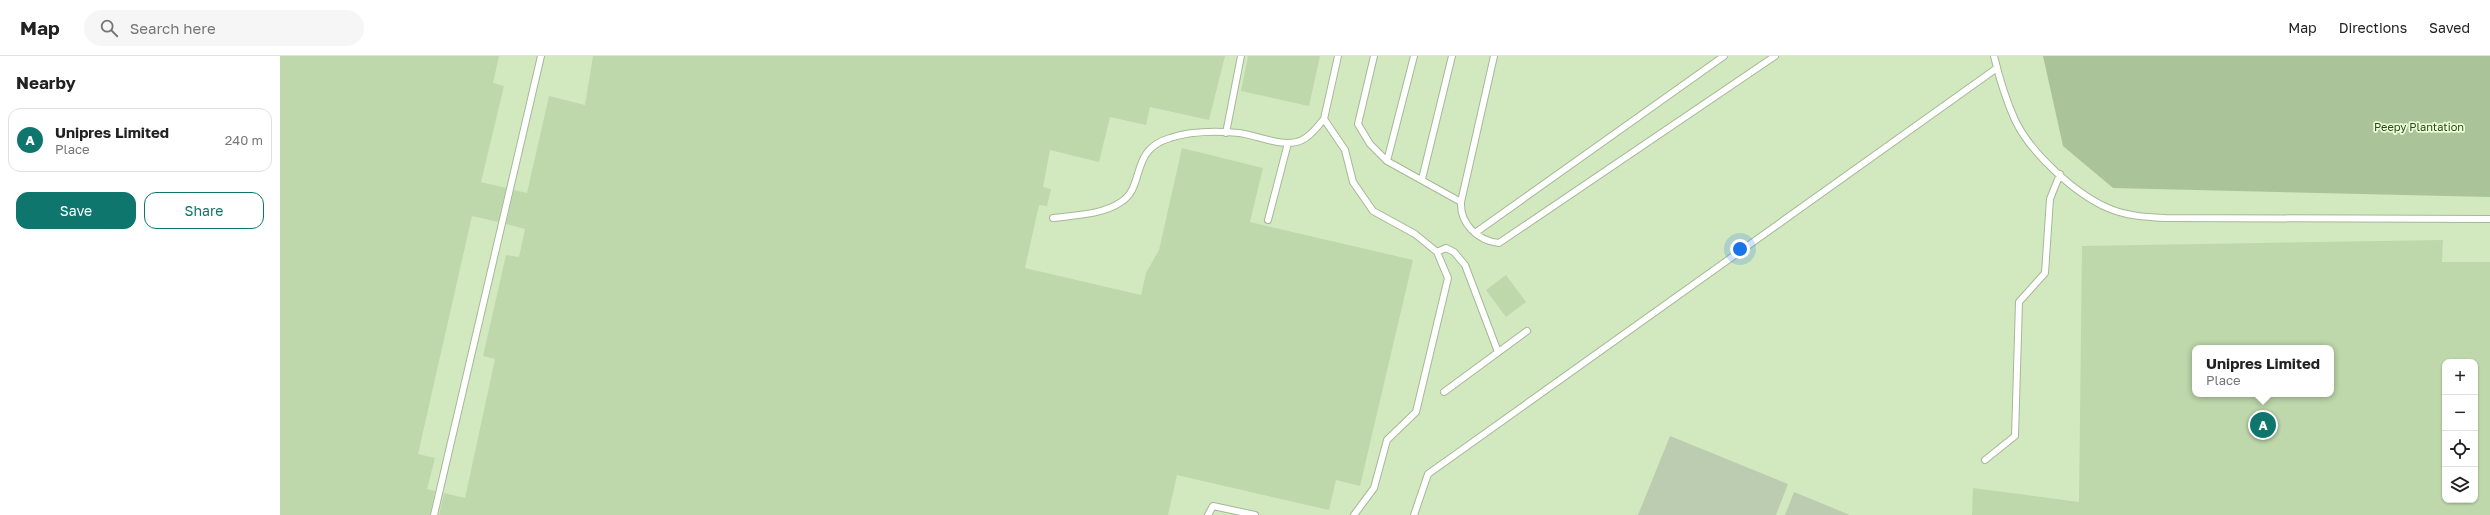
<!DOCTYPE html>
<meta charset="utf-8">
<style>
:root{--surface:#fff;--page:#f6f6f6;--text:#222;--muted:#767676;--line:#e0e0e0;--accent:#0f766e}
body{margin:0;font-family:"Golos Text",sans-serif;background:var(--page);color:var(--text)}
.controls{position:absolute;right:12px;bottom:12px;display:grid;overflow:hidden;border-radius:8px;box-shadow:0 1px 3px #0004}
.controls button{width:36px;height:36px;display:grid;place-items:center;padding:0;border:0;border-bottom:1px solid var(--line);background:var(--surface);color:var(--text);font:20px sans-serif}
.you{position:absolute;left:1460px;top:193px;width:14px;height:14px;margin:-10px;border:3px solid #fff;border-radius:50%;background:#1a73e8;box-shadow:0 0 0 6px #1a73e833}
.badge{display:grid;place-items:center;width:26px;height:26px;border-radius:50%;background:var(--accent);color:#fff;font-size:13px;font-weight:700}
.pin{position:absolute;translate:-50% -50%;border:2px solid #fff;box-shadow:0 1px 4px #0006}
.popup{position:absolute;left:1912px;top:289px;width:142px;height:52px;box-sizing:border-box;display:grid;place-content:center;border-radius:8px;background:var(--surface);filter:drop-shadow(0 1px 3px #0005);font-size:13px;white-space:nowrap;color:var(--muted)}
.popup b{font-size:15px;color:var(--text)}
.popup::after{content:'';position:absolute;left:50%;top:100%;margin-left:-8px;border:8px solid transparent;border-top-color:var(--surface)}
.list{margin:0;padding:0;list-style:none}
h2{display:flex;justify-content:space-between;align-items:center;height:52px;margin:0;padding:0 16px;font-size:17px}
h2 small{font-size:13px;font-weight:400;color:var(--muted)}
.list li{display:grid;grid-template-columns:26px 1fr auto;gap:12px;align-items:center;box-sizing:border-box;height:64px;margin:0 8px 8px;padding:0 8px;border:1px solid var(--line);border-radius:12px}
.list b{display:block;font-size:15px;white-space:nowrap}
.list p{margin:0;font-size:13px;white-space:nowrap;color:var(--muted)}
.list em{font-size:13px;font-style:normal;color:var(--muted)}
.actions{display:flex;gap:8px;padding:12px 16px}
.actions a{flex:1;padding:9px 0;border:1px solid var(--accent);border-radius:12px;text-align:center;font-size:14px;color:var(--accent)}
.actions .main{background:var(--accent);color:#fff}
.icon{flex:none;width:22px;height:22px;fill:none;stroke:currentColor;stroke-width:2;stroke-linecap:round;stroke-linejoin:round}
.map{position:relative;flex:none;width:2210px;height:459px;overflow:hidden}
header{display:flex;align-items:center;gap:24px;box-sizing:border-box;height:56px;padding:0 20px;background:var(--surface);border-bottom:1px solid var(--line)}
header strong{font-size:19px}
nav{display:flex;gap:22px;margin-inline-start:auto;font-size:14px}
.search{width:280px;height:36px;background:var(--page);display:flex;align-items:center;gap:10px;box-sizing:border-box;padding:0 14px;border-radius:22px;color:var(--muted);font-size:15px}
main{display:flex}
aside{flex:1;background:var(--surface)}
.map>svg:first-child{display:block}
.built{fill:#d2e9c0;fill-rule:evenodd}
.green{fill:#bcccb0}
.forest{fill:#abc398}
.building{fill:#bed7ab;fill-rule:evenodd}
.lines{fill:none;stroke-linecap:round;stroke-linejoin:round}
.lane-casing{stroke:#a5b897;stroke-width:8}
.lane{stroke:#fff;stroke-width:6}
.labels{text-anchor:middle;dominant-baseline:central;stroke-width:3.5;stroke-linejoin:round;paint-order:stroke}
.park-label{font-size:11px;fill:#2c4a09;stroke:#ebfedc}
</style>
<header>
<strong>Map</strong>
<div class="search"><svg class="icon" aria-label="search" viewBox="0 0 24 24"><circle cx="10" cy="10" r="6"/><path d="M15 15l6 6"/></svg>Search here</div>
<nav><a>Map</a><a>Directions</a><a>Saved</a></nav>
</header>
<main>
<aside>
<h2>Nearby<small></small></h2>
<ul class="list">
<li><span class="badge">A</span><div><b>Unipres Limited</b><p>Place</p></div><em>240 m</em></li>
</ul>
<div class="actions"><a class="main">Save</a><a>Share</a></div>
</aside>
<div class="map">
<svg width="2210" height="459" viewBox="0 0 2210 459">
<rect width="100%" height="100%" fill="#def1cf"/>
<path class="built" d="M0 0H2210V459H0ZM1915 292H2051V338H1915ZM2165 306H2195V444H2165Z"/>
<path class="green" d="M1390 380 1508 428 1496 459H1358Z
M1514 436 1570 459H1505Z"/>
<path class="forest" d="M1763 0H2210V141L1833 132 1783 90Z"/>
<path class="building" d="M0 0H219L213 27 224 30 201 126 226 132 218 166 192 160 138 398 155 402 147 433 155 435 150 459H0Z
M313 0H945L929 64 870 51 866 69 830 61 819 106 770 94 763 131 771 133 767 150 759 149 745 212 861 239 866 217 879 194 902 92 983 112 970 166 1133 204 1080 430 1056 424 1049 454 897 419 888 459H159L164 437 185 442 215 303 203 300 226 199 239 201 245 173 226 168 234 134 247 137 269 40 305 49Z
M968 0H1040L1029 50 961 35Z
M2163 184 2162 206H2210V459H1692L1693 432 1799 446 1802 190ZM1915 292H2051V338H1915ZM2165 306H2195V444H2165Z
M1226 219 1246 246 1226 261 1206 234Z"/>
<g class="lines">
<g class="lane-casing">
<path id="lane" d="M1058 0 1044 63 1065 94 1073 126 1093 155 1135 178 1157 196 1168 222 1136 356 1107 384 1094 432 1074 459
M1094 0 1078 68 1090 88 1107 105 1181 146
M1214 0 1181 146C1180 168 1198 185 1219 187L1495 0
M1714 0C1719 21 1726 44 1735 64 1750 96 1795 138 1828 152 1846 160 1866 161 1885 162L2210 163
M946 77 961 0
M1107 105 1134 0
M1142 123 1172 0
M773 162C795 159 822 159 841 146 866 130 849 94 890 82 911 75 937 75 959 77 977 79 1004 93 1022 84 1031 80 1037 71 1044 63
M988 164 1008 87
M1195 177 1444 0
M1157 196 1166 192 1174 196 1185 209 1218 296
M1164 336 1247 275
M1705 404 1735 380 1739 246 1765 217 1770 143 1780 118
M154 459 261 0
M928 459 933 450 975 459
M1134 459 1148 418 1717 12"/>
</g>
<use href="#lane" class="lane"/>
</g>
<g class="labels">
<g class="park-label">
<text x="2139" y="70">Peepy Plantation</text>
</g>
</g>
</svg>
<div class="controls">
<button>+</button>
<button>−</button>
<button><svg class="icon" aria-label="locate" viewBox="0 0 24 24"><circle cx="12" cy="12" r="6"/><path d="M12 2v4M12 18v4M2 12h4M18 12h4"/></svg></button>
<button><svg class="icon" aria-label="layers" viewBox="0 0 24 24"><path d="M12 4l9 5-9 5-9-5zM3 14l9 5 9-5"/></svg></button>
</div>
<div class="you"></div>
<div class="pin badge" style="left:1983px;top:369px">A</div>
<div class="popup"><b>Unipres Limited</b>Place</div>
</div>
</main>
